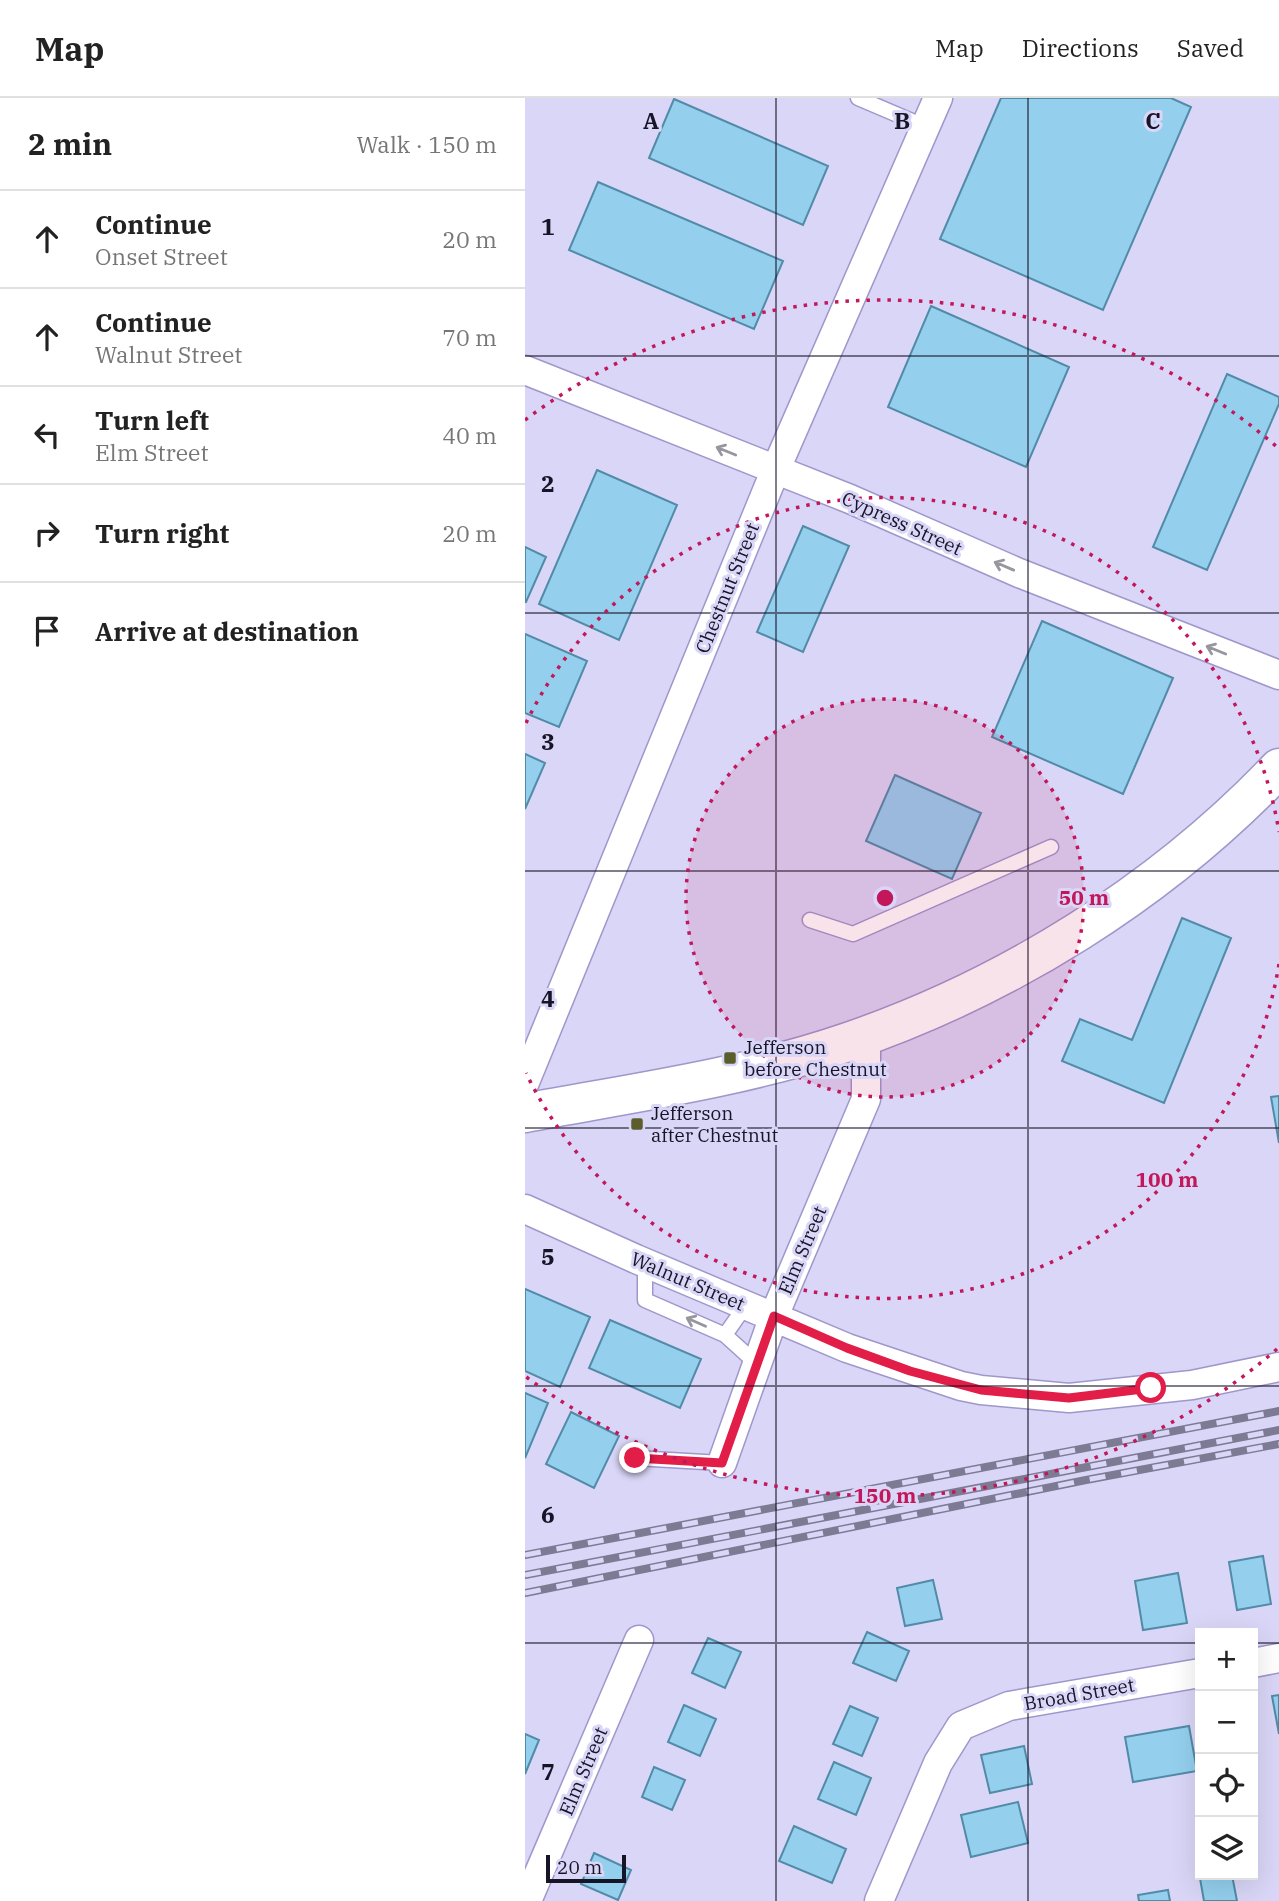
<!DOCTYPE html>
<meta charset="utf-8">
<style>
:root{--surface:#fff;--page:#f2f2f2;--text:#222;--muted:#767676;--line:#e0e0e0}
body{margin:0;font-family:"IBM Plex Serif",serif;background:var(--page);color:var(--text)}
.controls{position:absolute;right:21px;bottom:21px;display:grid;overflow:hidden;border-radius:0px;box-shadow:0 7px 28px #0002}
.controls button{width:63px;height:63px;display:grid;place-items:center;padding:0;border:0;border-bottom:2px solid var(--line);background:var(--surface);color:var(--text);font:35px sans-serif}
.scale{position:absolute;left:21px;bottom:18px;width:80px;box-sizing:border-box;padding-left:7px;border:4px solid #171427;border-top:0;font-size:19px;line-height:24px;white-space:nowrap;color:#171427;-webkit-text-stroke:5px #dad6f7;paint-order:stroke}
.stop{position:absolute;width:21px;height:21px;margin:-16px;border:5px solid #e11d48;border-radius:50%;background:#fff}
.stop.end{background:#e11d48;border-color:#fff;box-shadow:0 2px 7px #0008}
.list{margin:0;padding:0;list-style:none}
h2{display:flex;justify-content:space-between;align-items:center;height:91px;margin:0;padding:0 28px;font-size:30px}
h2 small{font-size:23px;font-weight:400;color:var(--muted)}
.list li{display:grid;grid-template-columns:46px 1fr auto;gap:21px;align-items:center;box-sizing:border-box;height:98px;padding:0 28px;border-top:2px solid var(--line)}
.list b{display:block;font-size:26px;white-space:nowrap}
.list p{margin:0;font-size:23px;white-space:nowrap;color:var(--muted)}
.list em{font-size:23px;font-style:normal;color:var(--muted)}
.icon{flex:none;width:38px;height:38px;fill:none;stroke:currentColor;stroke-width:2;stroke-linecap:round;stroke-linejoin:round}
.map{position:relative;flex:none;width:754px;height:1803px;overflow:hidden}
header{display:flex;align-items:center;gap:42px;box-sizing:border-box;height:98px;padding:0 35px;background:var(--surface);border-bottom:2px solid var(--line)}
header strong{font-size:33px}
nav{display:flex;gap:38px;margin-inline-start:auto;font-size:24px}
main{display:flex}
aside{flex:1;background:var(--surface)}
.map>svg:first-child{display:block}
.building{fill:#94d0ee;stroke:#518ba7;stroke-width:2}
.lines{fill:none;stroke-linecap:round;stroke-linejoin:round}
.lane-casing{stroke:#9f97cb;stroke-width:17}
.street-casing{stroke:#9f97cb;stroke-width:31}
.secondary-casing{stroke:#9f97cb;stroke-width:41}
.lane{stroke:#fff;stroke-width:14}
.street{stroke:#fff;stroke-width:28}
.secondary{stroke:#fff;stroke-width:38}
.rail-casing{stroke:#7d7a94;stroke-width:8}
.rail{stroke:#dad6f7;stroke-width:5;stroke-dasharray:16;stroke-linecap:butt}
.oneway{stroke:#97959e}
.route{stroke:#e11d48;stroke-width:9}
.grid{fill:none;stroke:#171427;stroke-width:2;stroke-opacity:0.55}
.ring{fill:none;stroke:#c2185b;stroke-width:3.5;stroke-dasharray:3.5 7}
.poi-dot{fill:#5b5d2b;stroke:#dad6f7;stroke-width:2.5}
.labels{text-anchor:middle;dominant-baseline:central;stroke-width:6;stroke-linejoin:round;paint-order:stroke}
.street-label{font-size:19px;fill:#171427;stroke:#dad6f7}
.poi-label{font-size:19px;fill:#171427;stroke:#dad6f7;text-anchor:start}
.grid-label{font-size:23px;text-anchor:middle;font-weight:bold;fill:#171427;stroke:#dad6f7;stroke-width:6;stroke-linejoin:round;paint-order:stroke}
.centre{fill:#c2185b;stroke:#dad6f7;stroke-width:3.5}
.ring-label{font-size:21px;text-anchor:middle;font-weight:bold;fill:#c2185b;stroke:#dad6f7;stroke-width:6;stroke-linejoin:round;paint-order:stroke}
</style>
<header>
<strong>Map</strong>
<nav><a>Map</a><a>Directions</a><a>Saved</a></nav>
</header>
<main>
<aside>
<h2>2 min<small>Walk · 150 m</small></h2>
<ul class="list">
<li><svg class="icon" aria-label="ahead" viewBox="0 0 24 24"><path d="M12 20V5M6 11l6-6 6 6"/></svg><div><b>Continue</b><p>Onset Street</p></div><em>20 m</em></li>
<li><svg class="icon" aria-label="ahead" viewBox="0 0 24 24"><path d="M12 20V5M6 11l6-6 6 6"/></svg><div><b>Continue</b><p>Walnut Street</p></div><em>70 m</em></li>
<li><svg class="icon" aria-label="left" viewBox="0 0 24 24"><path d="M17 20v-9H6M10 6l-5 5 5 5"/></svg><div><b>Turn left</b><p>Elm Street</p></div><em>40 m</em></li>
<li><svg class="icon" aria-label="right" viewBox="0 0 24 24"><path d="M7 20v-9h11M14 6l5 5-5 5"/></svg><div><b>Turn right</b></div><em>20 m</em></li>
<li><svg class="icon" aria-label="arrive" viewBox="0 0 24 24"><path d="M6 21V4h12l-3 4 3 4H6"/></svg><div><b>Arrive at destination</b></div></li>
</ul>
</aside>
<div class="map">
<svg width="754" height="1803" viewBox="0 0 754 1803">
<rect width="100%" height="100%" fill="#dad6f7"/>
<path class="building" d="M476 0H646L666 9 578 212 415 141Z
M149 1 303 68 278 127 124 60Z
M73 84 258 163 229 231 44 152Z
M406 208 544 269 501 369 363 309Z
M702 276 754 299V306L682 472 628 449Z
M72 372 152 407 94 542 14 506Z
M278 428 324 448 278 554 232 534Z
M0 449 21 459 1 504H0Z
M517 523 648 580 598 696 467 639Z
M0 536 62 563 34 629 0 615Z
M0 656 20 665 0 711Z
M370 677 456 715 427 781 341 743Z
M657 820 706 840 639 1005 537 963 555 921 607 942Z
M754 998V1045L746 999Z
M0 1191 65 1219 35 1289 0 1273Z
M85 1222 176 1261 155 1310 64 1270Z
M0 1295 23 1305 0 1360Z
M46 1314 94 1338 69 1390 21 1366Z
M738 1458 746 1506 712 1512 704 1464Z
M653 1475 662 1525 618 1532 610 1483Z
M408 1482 417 1521 380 1528 372 1490Z
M342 1534 384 1553 371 1583 328 1565Z
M183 1540 216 1554 200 1590 167 1575Z
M754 1597V1636L747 1598Z
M159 1607 191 1621 175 1658 143 1644Z
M325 1608 353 1620 337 1658 308 1646Z
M664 1628 672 1673 608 1684 600 1639Z
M0 1636 14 1642 0 1676Z
M499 1648 507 1686 465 1695 456 1657Z
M309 1664 346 1680 331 1717 293 1701Z
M129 1669 160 1682 147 1712 117 1699Z
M493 1704 503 1745 446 1759 436 1717Z
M269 1728 321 1751 307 1785 254 1763Z
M69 1755 106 1772 93 1802 56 1786Z
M673 1769H675V1777H707L712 1803H679Z
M643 1792 645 1803H614L613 1797Z"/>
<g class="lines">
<g class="lane-casing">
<path id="lane" d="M333 0 401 29
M285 822 328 836 526 749
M120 1165V1202L200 1237 221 1207
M200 1237 232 1266
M110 1360 197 1365"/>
</g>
<g class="street-casing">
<path id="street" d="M0 272 325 401 494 475 754 577
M0 984 250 373 413 0
M0 1111 111 1161 322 1250 436 1288 456 1292 544 1300 667 1287 754 1269
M197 1365 249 1218 341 1001V937
M728 1565 754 1560
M2 1803 114 1542
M354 1803 413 1665 436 1628 484 1608 675 1575"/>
</g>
<g class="secondary-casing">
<path id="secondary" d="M0 1015C107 995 217 980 320 945 482 890 636 794 754 670"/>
</g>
<use href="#lane" class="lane"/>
<use href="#street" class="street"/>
<use href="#secondary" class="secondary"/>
<g class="rail-casing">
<path id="rail" d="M0 1457 754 1313
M0 1477 754 1332
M0 1495 561 1382 754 1346"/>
</g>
<use href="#rail" class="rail"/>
</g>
<defs><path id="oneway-shaft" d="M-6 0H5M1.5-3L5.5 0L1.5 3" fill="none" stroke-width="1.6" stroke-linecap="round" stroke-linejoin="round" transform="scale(1.75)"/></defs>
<g class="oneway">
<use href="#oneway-shaft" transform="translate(201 353) rotate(-158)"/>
<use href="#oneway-shaft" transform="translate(479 468) rotate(-157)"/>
<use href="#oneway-shaft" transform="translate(691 552) rotate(-158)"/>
<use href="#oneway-shaft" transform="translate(171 1224) rotate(-156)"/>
</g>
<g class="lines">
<path class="route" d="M110 1360 197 1365 249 1218 322 1250 385 1273 456 1292 544 1300 626 1290"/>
</g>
<path class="grid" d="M251 0V1803M503 0V1803M0 258H754M0 515H754M0 773H754M0 1030H754M0 1288H754M0 1545H675M728 1545H754"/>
<circle cx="360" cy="800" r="199" fill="#c2185b" fill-opacity=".12"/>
<g class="ring">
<circle cx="360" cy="800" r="199"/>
<path d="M754 866A399 399 0 0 1 1 975M1 625A399 399 0 0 1 754 734"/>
<path d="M752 1251A598 598 0 0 1 0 1278M0 322A598 598 0 0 1 752 349"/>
</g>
<g class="poi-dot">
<rect x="198" y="953" width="14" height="14" rx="3.5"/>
<rect x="105" y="1019" width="14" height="14" rx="3.5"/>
</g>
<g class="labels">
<g class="street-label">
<text transform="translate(377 425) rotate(24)">Cypress Street</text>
<text transform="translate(202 490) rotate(-68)">Chestnut Street</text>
<text transform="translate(277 1152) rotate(-67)">Elm Street</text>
<text transform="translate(163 1183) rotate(23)">Walnut Street</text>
<text transform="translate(554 1596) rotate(-10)">Broad Street</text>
<text transform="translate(58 1673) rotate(-67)">Elm Street</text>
</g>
<g class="poi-label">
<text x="219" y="949">Jefferson<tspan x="219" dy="22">before Chestnut</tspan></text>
<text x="126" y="1015">Jefferson<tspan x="126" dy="22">after Chestnut</tspan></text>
</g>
</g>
<g class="grid-label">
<text x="126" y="31">A</text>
<text x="377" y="31">B</text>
<text x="628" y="31">C</text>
<text x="23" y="137">1</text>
<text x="23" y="394">2</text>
<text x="23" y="652">3</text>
<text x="23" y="909">4</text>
<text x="23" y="1167">5</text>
<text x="23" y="1425">6</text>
<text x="23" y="1682">7</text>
</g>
<circle cx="360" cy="800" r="10" class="centre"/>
<g class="ring-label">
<text x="559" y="807">50 m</text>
<text x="642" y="1089">100 m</text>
<text x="360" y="1405">150 m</text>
</g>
</svg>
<div class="controls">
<button>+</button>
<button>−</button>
<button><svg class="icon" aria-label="locate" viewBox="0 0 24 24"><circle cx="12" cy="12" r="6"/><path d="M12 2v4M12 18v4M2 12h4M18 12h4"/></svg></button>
<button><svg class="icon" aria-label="layers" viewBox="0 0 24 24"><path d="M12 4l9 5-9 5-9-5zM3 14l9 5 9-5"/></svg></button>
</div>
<div class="scale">20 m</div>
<div class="stop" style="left:626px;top:1290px"></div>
<div class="stop end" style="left:110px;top:1360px"></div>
</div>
</main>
